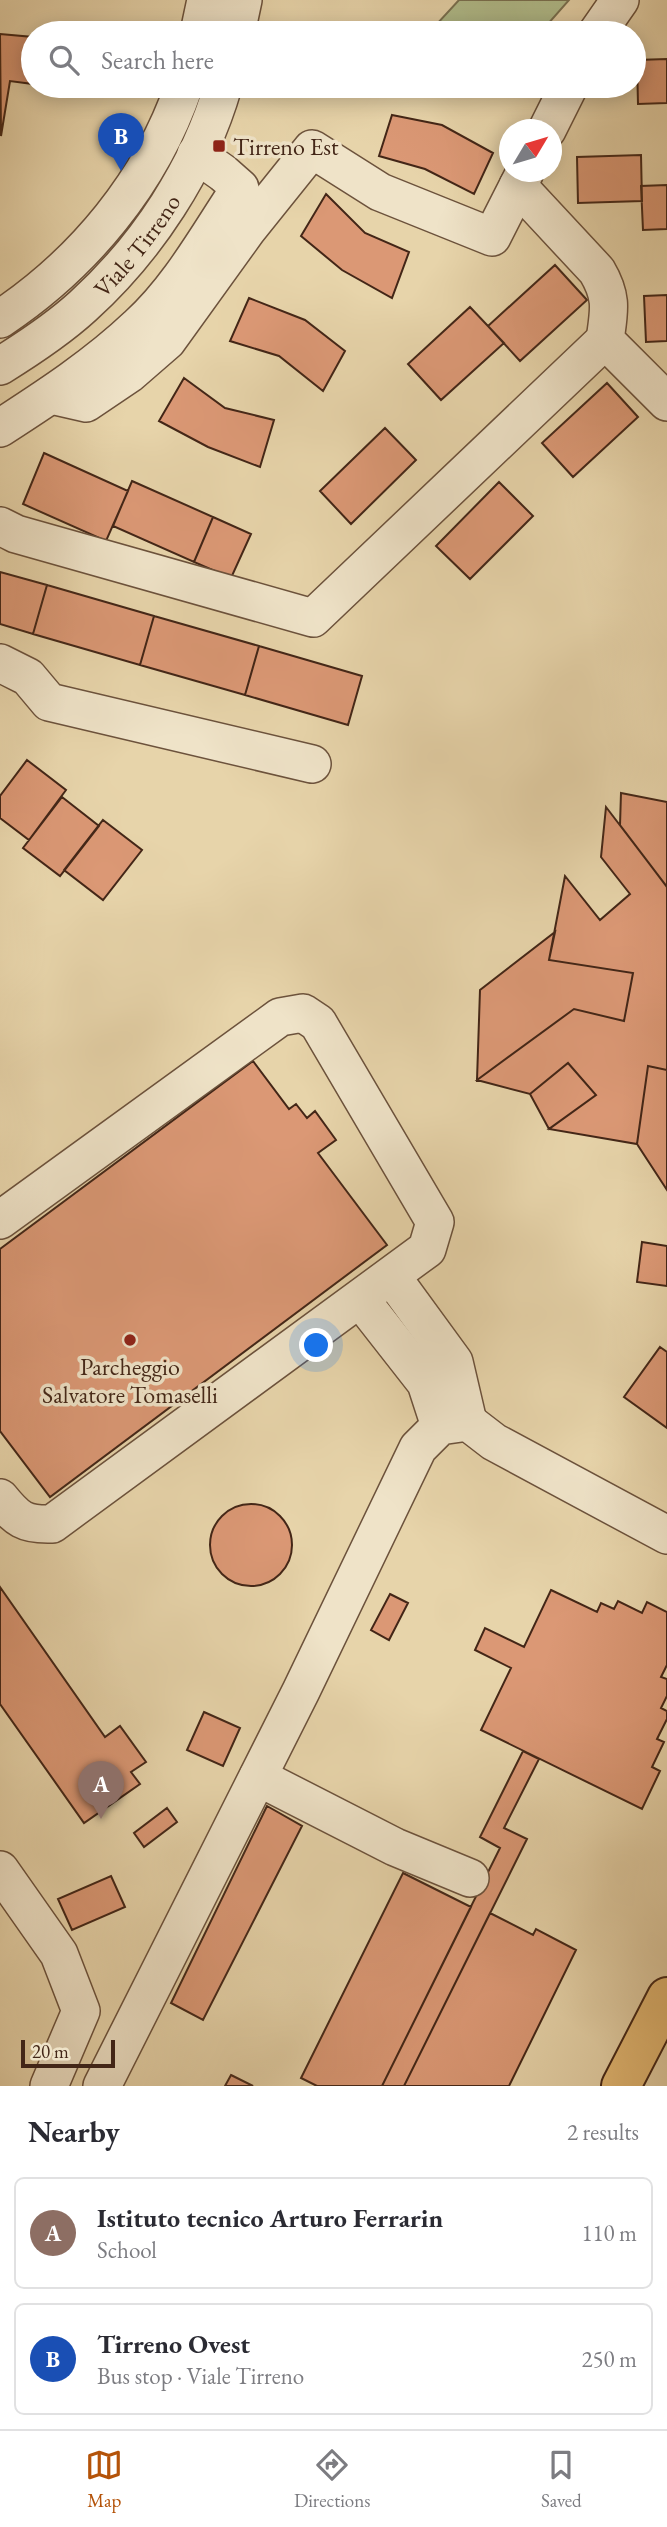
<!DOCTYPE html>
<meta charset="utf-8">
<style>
:root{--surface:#fff;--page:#f2f2f3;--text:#2b2b33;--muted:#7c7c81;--line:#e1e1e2;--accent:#b45309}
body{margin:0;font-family:"EB Garamond",serif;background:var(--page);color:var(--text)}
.compass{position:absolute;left:499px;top:119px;width:63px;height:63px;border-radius:50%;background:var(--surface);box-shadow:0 4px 18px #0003;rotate:52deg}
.scale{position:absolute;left:21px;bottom:18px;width:94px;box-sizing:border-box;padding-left:7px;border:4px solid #432617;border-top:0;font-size:19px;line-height:24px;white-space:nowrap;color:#432617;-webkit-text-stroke:5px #efe3c8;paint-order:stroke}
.you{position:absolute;left:317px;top:1346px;width:24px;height:24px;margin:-18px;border:5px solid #fff;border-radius:50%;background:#1a73e8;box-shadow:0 0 0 10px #1a73e833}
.badge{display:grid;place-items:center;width:46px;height:46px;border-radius:50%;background:var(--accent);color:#fff;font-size:23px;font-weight:700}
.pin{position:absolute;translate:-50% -58px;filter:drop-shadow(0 2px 4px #0008)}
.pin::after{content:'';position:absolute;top:37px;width:24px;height:21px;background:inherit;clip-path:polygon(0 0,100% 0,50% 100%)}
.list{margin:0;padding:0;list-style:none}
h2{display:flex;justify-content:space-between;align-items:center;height:91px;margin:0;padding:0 28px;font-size:30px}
h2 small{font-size:23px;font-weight:400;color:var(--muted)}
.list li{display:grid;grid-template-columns:46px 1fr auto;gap:21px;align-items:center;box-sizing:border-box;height:112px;margin:0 14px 14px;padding:0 14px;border:2px solid var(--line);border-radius:10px}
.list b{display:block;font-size:26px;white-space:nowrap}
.list p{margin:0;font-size:23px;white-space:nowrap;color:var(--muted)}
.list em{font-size:23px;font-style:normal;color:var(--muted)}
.icon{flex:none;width:38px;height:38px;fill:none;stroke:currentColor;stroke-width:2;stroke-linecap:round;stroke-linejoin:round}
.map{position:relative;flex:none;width:667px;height:2086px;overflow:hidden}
.search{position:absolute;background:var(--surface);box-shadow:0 4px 18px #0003;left:21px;right:21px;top:21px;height:77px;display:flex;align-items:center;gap:18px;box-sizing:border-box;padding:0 24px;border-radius:38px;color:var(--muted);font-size:26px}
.sheet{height:343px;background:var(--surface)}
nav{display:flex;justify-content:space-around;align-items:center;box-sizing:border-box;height:98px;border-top:2px solid var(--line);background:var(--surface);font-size:19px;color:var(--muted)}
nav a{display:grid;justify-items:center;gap:4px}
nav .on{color:var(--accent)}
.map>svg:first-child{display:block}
.green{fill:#b1bd8c;stroke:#7a7252;stroke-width:2}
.building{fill:#db9875;stroke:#432617;stroke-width:2}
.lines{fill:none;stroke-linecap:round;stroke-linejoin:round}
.minor-casing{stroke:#6c523c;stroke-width:40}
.major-casing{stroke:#432617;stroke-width:42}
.minor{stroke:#efe3c8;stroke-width:37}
.major{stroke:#e4ba75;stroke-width:38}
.poi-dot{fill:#8f2418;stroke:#efe3c8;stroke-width:2.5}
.labels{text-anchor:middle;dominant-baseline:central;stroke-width:7;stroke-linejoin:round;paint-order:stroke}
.poi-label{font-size:24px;fill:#432617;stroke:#efe3c8;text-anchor:start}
.street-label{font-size:24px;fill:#432617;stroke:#efe3c8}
</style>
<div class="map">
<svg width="667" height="2086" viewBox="0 0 667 2086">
<rect width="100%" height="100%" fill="#e7d4aa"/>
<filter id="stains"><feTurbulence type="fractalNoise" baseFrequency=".00286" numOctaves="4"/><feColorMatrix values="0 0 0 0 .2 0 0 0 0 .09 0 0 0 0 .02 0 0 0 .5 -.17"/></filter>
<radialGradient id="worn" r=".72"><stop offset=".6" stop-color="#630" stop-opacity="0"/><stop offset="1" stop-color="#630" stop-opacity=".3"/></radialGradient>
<path class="green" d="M459 0H569L540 33H445L435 26Z"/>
<path class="building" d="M0 34 33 37V84L10 81 1 136Z
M667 59V103L638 104 637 60Z
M392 115 442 125 493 153 474 194 425 169 379 156Z
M641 155 642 201 578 203 577 157Z
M667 185V229L643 230 641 186Z
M326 194 365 233 409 252 392 298 342 270 301 236Z
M555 265 587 300 520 361 488 326Z
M667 295V341L646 342 644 296Z
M249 298 305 320 345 351 323 391 279 356 230 341Z
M470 307 504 343 441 400 408 364Z
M184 378 225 408 274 420 260 467 208 447 159 421Z
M607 383 638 417 573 477 542 443Z
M385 428 416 460 351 524 320 491Z
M44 453 128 491 106 541 23 504Z
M132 481 213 517 194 562 113 526Z
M499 482 533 516 470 579 436 546Z
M213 517 251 534 231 578 194 562Z
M0 572 47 585 33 634 0 624Z
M47 585 154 616 140 665 33 634Z
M154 616 259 646 245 695 140 665Z
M259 646 362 676 348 725 245 695Z
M27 760 66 790 29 840 0 818V796Z
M621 793 667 802V887L620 825Z
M62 797 99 826 60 876 23 848Z
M606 807 667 887V1070L648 1066 637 1144 549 1129 596 1095 568 1063 530 1094 477 1080 574 1009 624 1021 633 973 549 960 565 876 600 920 630 894 601 857Z
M103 820 142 850 103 900 64 870Z
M555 932 549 960 633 973 624 1021 574 1009 477 1080 480 990Z
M253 1061 289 1109 296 1104 307 1118 315 1111 336 1140 318 1153 387 1245 50 1497 0 1431V1249Z
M568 1063 596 1095 549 1129 530 1094Z
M648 1066 667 1070V1190L637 1144Z
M642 1242 667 1246V1286L637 1282Z
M660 1347 667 1352V1428L624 1397Z
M210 1545a41 41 0 1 1 82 0a41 41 0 1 1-82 0Z
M0 1587 105 1737 120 1726 146 1762 131 1772 140 1784 84 1823 0 1704Z
M551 1590 597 1612 601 1603 614 1609 618 1601 642 1613 647 1602 667 1612V1665L661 1677 667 1679V1696L661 1708 667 1711V1719L657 1739 664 1742 652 1767 660 1771 642 1809 481 1730 511 1668 475 1650 485 1628 524 1647Z
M390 1594 408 1603 389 1640 371 1630Z
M204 1712 240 1728 223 1766 187 1750Z
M523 1751 539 1759 504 1828 527 1839 404 2086H382L500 1848 480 1837Z
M267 1806 302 1826 203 2020 171 2003Z
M167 1808 177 1822 144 1847 134 1833Z
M403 1873 471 1907 382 2086H317L301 2078Z
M111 1876 125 1907 72 1930 58 1899Z
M490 1913 533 1935 536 1929 576 1950 509 2086H404Z
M231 2075 253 2086H225Z"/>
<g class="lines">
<g class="minor-casing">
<g id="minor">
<path d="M199 33 206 0"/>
<path d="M236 33 243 0"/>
<path d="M597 33 620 0"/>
<path d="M547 130 569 86"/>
<path d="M518 186 597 271C613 298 609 311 605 340L667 402"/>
<path d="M0 319C84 263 151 182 184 86"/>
<path id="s1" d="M0 366C29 348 58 329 83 306 147 248 199 169 223 86"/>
<path d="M51 395 86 403 129 374 167 341 247 230 312 149 380 192 492 237 525 172"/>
<path d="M0 428C48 397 97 365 138 326 180 288 209 234 240 188L223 173 196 154"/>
<path d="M0 526 16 534 313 618 605 340"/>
<path d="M0 663 28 677 49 702 312 764"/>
<path d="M0 1220 280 1017 303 1013 318 1023 435 1222 427 1249 52 1524C24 1525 17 1519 0 1498"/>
<path d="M392 1277 454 1362 468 1422"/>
<path d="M361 1300 426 1383 440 1426"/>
<path d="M258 1777 395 1847 470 1878"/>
<path d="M0 1870 59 1954 81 2011 49 2086"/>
<path d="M102 2086 301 1691 418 1448 440 1426 468 1422 494 1442 667 1535"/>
</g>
</g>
<g class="major-casing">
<path id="major" d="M621 2086 667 1997"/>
</g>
<use href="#minor" class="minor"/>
<use href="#major" class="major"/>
</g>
<g class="poi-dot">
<rect x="212" y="139" width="14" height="14" rx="3.5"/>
<circle cx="130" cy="1340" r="7"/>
</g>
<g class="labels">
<g class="poi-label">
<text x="233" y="146">Tirreno Est</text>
<text x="130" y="1366" text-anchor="middle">Parcheggio<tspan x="130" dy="28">Salvatore Tomaselli</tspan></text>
</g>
<g class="street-label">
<text stroke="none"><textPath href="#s1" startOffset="184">Viale Tirreno</textPath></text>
</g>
</g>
<rect width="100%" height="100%" filter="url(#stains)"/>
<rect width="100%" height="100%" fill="url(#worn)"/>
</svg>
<svg class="compass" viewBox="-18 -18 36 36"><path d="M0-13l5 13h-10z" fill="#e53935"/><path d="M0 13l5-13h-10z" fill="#7c7c81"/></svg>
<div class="scale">20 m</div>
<div class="you"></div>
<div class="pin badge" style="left:101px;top:1819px;background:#8d6e63">A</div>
<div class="pin badge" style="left:121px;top:171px;background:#1a4fb4">B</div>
<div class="search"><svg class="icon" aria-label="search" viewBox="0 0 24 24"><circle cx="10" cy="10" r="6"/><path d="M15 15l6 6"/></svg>Search here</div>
</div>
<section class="sheet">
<h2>Nearby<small>2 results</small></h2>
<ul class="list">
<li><span class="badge" style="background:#8d6e63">A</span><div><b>Istituto tecnico Arturo Ferrarin</b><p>School</p></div><em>110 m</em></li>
<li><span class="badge" style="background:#1a4fb4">B</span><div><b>Tirreno Ovest</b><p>Bus stop · Viale Tirreno</p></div><em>250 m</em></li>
</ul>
</section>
<nav>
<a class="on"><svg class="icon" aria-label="map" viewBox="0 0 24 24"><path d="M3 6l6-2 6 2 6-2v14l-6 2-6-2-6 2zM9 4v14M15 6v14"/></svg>Map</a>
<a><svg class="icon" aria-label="directions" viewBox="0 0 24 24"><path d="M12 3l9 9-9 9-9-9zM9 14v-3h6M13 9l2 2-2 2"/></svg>Directions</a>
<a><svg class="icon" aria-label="saved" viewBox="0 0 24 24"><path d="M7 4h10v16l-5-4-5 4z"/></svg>Saved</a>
</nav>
